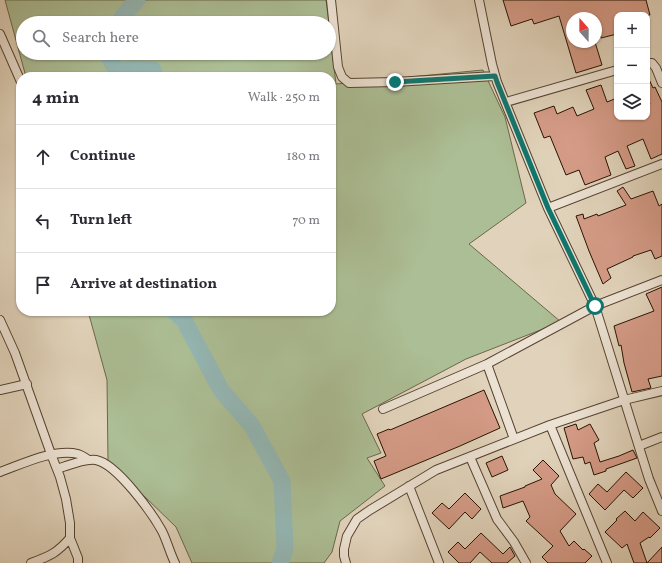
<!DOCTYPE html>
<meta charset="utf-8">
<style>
:root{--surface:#fff;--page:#f7f7f7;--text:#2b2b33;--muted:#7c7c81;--line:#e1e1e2}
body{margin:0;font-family:Vollkorn,serif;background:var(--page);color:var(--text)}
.controls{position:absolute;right:12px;top:12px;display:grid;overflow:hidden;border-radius:8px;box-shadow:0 1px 3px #0004}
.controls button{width:36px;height:36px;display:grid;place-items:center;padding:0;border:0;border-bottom:1px solid var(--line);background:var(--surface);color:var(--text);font:20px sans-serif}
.compass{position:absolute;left:566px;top:12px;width:36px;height:36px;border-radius:50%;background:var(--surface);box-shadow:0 1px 3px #0004;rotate:339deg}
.stop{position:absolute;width:12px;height:12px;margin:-9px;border:3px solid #0f766e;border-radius:50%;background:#fff}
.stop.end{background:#0f766e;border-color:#fff;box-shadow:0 1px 4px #0008}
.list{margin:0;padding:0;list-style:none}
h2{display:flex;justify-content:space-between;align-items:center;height:52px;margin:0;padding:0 16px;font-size:17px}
h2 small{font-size:13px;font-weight:400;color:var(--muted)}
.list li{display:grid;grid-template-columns:26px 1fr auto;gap:12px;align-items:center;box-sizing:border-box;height:64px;padding:0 16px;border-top:1px solid var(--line)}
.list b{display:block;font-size:15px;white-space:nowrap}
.list em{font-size:13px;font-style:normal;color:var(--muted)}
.icon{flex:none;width:22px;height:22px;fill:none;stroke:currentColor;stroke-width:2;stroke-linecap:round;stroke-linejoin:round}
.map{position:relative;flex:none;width:662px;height:563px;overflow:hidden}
.search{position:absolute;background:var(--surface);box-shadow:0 1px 3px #0004;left:16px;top:16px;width:320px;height:44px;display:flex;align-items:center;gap:10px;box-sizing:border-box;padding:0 14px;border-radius:22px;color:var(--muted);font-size:15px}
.panel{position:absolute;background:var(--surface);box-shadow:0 1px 3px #0004;left:16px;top:72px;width:320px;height:244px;border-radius:16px}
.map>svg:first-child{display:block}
.green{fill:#acbe95;stroke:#6a684b}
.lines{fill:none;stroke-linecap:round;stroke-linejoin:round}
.river{stroke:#94b7b4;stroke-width:17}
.building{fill:#d59b87;stroke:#271301}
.street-casing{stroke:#564330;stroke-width:10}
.street{stroke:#ece2d3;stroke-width:8}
.route{stroke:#0f766e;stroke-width:5}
</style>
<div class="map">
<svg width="662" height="563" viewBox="0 0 662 563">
<rect width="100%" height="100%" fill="#e1d3bb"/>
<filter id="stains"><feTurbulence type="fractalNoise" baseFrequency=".005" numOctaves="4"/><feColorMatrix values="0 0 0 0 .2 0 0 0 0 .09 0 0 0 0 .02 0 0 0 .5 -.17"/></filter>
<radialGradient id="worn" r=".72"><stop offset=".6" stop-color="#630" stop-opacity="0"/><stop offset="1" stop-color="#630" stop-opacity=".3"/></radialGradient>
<path class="green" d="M5 0H326L329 23H23V53H329V26L336 84 483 70 505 117 526 203 469 244 561 322 466 359 362 414 381 453 367 458 385 486 340 521 332 552 324 563H192L176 527 108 461 107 380 88 311H331V77H26Z"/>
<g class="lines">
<path class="river" d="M119 23 123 16 137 0
M107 53 117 71 133 69 153 70 155 77
M174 311 184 320 221 390 252 426 282 481 285 549 280 563"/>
</g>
<path class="building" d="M503 0H646L650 15H617V34L601 38 596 18H572V42H595L602 65 576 73 559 16 534 24 532 19 511 26Z
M647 75 653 88 655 87 662 102V154L651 159 643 139 627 146 635 166 626 169 618 151 605 157 611 175 585 185 579 170 566 175 550 136 544 138 534 113 554 106 557 114 573 107 577 116 594 109 586 90 601 85 607 102 617 98V117H647V105L650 104 647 98Z
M623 187 631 199 653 191 659 206 662 204V256L655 259 651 250 633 256V257L607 269 611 278 603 284 589 251 576 216 583 214 584 219 597 214 598 216 626 205 617 191Z
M662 287V376L648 379 651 388 632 392 624 363 621 345 619 346 614 326 654 311 646 294Z
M484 390 500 428 460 446 381 479 374 461 386 456 377 434 389 429 390 430Z
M576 424 578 430 590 424 599 440 594 443 600 462 619 456 633 450 637 458 606 469V471L594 475 590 462 585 464 583 457 573 459 564 428Z
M502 456 508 470 492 477 486 463Z
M543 460 559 476 551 485 555 494 576 514 560 531 569 546 574 541 583 550 584 549 592 556 585 563H548L542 557 553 546 526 521 530 517 523 501 503 508 500 496 525 487V486L542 479 533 470Z
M626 472 643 488 633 498 624 490 605 510 589 494 598 484 607 492Z
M465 493 481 509 472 519 465 512 449 529 432 513 442 503 449 509Z
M625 511 635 521 643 512 660 528 650 538 649 537 640 543 647 563 662 547V563H634L627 544 622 548 605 532 617 520 616 519Z
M481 533 503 554 510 547 515 556 507 563H492L480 552 470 563H459L448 552 458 542 465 549Z"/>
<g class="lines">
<g class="street-casing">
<path id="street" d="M331 0 338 67 342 77 349 83 395 82 495 76
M479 0 492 64 497 82 548 208 595 306 649 479 662 511
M0 34 21 82
M647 63H652L656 68 662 83
M506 102 617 70
M548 208 662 164
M0 320 15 353 51 454 60 477 66 499 70 523V538L78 558V563
M487 364 514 439
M0 390 27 384
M383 409 487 364 595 306 662 280
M550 425 607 563
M639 446 662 437
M470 457 497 519 514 542 526 563
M57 469C66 466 86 458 96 460 117 464 152 513 162 531 167 541 170 553 175 563
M0 472C22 464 55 448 78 454 82 455 85 458 89 460
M409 486 439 563
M31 563C50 556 57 553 70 538
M346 563 344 556V549L347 536 357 519 370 510 436 470 550 425 624 400 662 391"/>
</g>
<use href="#street" class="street"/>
</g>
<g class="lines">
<path class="route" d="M395 82 495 76 497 82 548 208 595 306"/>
</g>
<rect width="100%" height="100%" filter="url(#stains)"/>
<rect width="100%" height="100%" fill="url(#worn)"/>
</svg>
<div class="controls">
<button>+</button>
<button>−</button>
<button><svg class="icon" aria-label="layers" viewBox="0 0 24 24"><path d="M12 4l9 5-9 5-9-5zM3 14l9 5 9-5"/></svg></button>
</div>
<svg class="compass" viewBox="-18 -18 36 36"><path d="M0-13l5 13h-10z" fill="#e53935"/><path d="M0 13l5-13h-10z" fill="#7c7c81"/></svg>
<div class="stop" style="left:595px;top:306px"></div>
<div class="stop end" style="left:395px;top:82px"></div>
<div class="search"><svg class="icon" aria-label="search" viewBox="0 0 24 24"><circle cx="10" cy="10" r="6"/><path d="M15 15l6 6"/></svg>Search here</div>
<section class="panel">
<h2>4 min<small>Walk · 250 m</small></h2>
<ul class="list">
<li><svg class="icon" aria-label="ahead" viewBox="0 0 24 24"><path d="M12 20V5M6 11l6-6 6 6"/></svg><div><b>Continue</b></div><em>180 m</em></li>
<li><svg class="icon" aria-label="left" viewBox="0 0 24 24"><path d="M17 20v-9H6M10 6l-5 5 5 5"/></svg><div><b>Turn left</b></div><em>70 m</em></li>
<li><svg class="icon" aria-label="arrive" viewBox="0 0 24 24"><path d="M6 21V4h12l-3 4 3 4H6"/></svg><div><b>Arrive at destination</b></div></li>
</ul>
</section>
</div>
